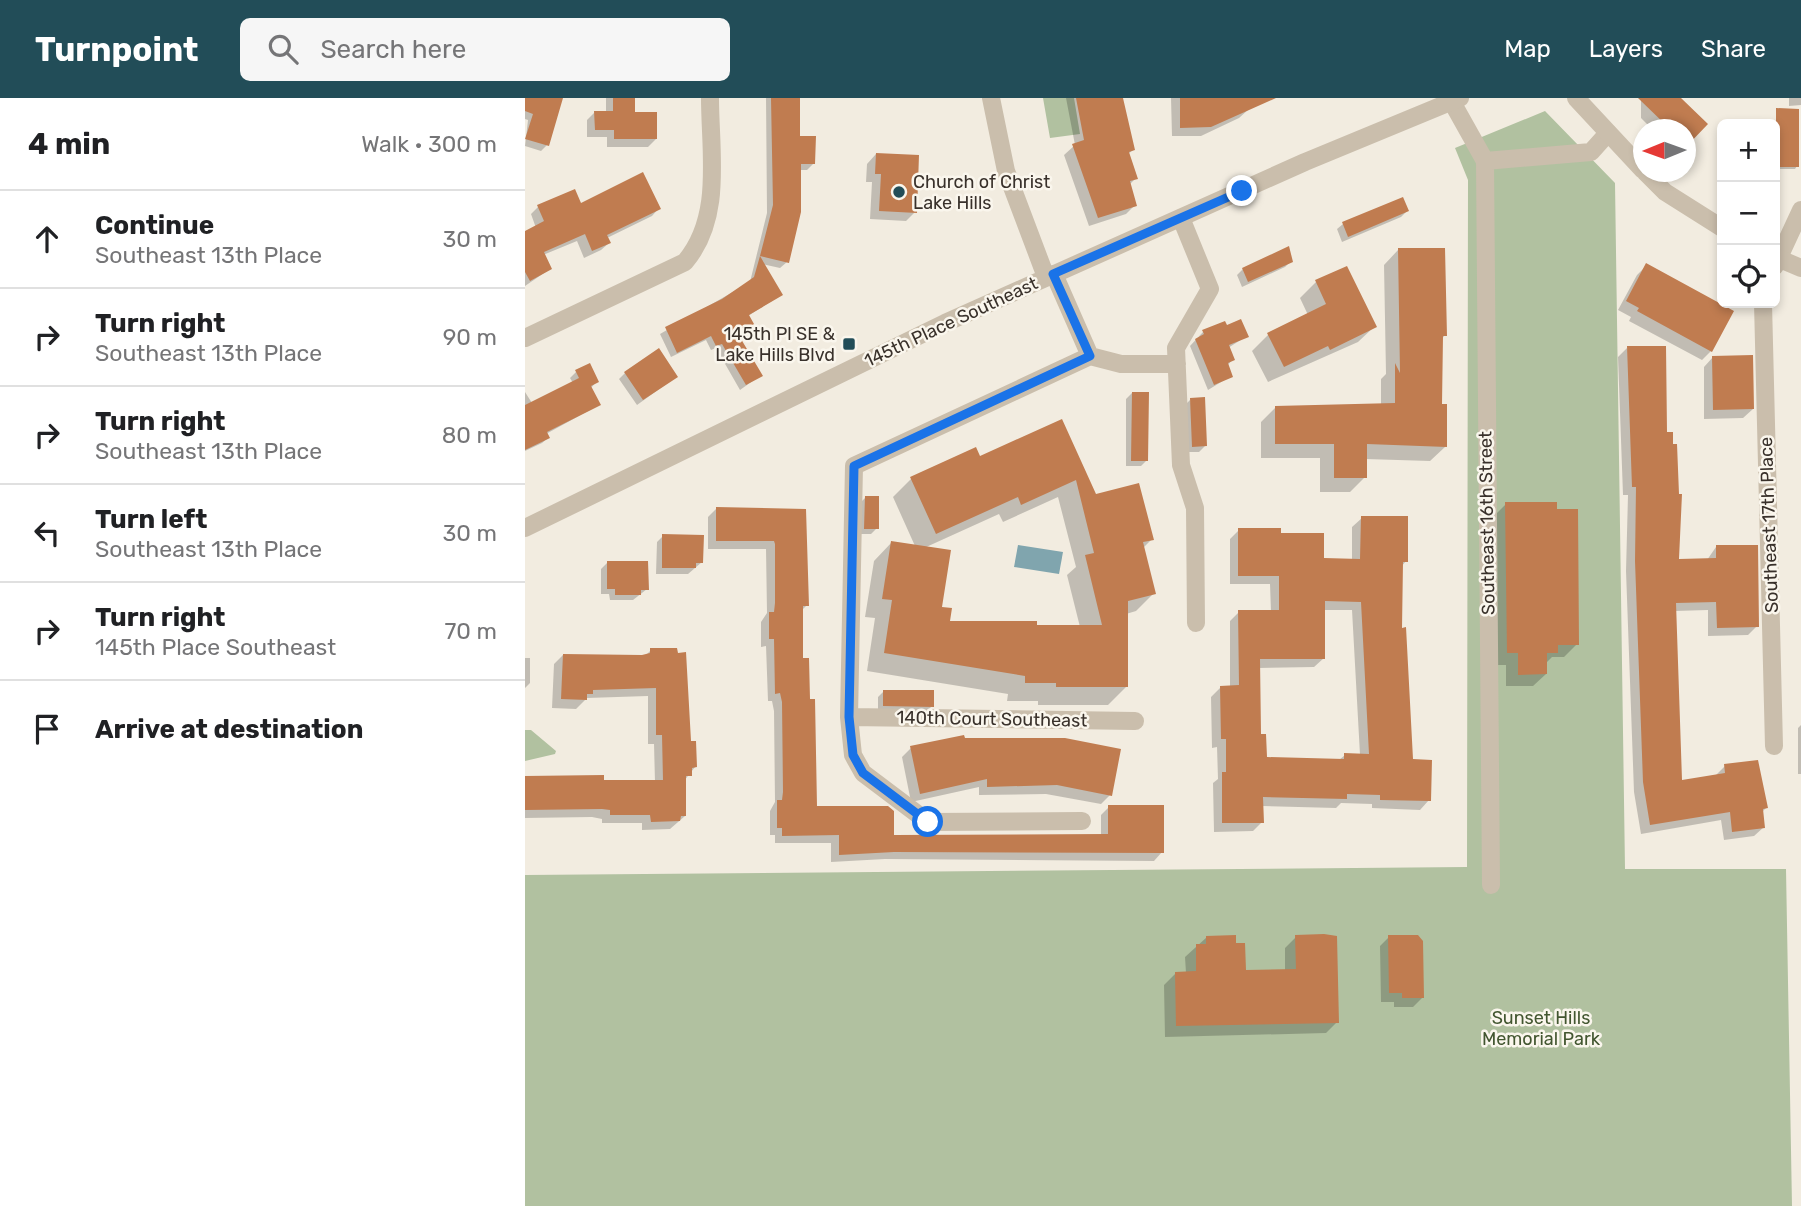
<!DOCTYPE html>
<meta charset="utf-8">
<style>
:root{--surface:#fff;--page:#f6f6f6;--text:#202124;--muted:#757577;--line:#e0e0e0;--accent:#224d58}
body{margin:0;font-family:Rubik,sans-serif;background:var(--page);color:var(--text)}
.controls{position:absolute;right:21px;top:21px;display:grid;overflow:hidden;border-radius:10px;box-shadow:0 4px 10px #0003}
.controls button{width:63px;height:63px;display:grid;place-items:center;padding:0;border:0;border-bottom:2px solid var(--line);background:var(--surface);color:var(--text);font:35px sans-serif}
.compass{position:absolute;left:1108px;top:21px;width:63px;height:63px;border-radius:50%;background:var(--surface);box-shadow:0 4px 10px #0003;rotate:269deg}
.stop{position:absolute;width:21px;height:21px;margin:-16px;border:5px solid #1a73e8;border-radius:50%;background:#fff}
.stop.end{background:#1a73e8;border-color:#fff;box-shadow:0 2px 7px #0008}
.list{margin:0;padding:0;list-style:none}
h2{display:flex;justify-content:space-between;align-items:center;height:91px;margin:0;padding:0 28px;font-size:30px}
h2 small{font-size:23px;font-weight:400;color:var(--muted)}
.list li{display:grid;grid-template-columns:46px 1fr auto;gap:21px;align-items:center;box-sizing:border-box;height:98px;padding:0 28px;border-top:2px solid var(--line)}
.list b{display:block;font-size:26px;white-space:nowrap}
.list p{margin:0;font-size:23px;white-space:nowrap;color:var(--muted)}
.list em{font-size:23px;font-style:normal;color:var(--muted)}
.icon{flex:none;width:38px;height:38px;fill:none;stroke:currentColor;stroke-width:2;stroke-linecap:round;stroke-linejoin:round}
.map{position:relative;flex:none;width:1276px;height:1108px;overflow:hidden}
header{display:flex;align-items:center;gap:42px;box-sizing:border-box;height:98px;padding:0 35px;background:var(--accent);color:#fff}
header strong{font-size:33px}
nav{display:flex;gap:38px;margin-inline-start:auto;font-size:24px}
.search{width:490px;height:63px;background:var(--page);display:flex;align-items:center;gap:18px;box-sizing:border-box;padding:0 24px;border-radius:10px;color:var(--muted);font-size:26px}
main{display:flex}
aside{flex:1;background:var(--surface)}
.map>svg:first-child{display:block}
.green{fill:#b1c1a0}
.water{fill:#80a5ae}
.shadow{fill:#0003;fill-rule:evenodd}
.building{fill:#c07c50;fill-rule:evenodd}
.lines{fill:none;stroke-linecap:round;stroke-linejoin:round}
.minor{stroke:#cabeac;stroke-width:18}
.tertiary{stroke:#cabeac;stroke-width:18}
.route{stroke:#1a73e8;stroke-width:9}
.poi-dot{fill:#224d58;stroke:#faf6ed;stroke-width:2.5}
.labels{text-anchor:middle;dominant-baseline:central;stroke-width:5;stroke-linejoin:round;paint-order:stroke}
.poi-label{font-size:18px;fill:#39312b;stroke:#faf6ed;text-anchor:start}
.street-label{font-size:18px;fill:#39312b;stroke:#faf6ed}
.park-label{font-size:18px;fill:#425630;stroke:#faf6ed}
</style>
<header>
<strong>Turnpoint</strong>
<div class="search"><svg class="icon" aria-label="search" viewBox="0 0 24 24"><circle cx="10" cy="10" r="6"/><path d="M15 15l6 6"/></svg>Search here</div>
<nav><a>Map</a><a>Layers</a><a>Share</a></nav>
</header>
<main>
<aside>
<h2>4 min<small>Walk · 300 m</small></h2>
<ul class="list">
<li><svg class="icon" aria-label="ahead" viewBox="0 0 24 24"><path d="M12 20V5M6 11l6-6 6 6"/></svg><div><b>Continue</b><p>Southeast 13th Place</p></div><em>30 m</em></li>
<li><svg class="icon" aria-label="right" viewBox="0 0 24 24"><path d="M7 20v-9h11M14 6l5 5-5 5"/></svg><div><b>Turn right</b><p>Southeast 13th Place</p></div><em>90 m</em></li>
<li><svg class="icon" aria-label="right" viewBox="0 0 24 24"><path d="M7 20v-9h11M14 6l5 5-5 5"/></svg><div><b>Turn right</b><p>Southeast 13th Place</p></div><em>80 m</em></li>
<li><svg class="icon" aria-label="left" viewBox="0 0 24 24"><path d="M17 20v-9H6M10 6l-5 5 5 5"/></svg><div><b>Turn left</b><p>Southeast 13th Place</p></div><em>30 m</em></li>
<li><svg class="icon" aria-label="right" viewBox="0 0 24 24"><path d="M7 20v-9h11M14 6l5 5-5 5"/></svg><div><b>Turn right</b><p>145th Place Southeast</p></div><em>70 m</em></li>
<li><svg class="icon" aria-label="arrive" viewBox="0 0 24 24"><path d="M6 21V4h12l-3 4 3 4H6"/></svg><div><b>Arrive at destination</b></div></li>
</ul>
</aside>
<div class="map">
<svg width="1276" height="1108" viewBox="0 0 1276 1108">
<rect width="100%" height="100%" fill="#f2ece0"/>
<path class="green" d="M518 0H549L555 36 525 40Z
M1020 13 1090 85 1100 771H1261L1267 1108H0V777L942 769 943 82 930 50Z
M0 632H6L31 653 30 656 0 663Z"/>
<path class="water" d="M493 447 538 454 534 476 489 469Z"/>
<path class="shadow" d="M0 0H32L22 47 16 53 0 48 3 22 0 21Z
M81 0H108V16L131 41 123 49H82V39H62V22L70 14H81Z
M241 0H274V40L289 65 282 72H275L262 164 255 170 237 166 256 197 223 218 227 226 211 237 236 277 215 292 191 250 186 252 181 242 146 259 135 236 225 184 242 115Z
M541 0H597L608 52 603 56 611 80 604 87 610 107 601 116 564 128 539 57 550 47Z
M646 0H724V11L714 20 676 38H647Z
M1116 0H1153L1160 32H1128L1116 20Z
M1264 0H1276V7L1264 8Z
M1252 12 1272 68 1270 71H1250Z
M351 56 390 114 381 123 345 121 347 84H341L342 66Z
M55 107 134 110 127 118 82 140 84 145 76 152 59 160 52 143 18 157 25 171 0 188V135L11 130 6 116 13 109Z
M882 113 876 119 817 144 812 131 818 126Z
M873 152 920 237 916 242V308L920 349 905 363 840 361V379L825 394H795V360H736V324L750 310 856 307V281L861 276 859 167Z
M766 163 760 169 717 189 712 177 718 171Z
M1121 168 1186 253 1177 262 1104 223 1106 219 1093 212 1112 177Z
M791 184 850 228 833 244 743 284 727 253 743 237 783 217 775 200Z
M701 229 722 238 703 250 708 261 702 268 706 278 683 292 665 248 678 234Z
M1102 250 1140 336 1152 463 1182 462 1191 449 1232 528 1223 537 1183 538V512L1150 513 1155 684 1191 677 1200 668 1241 710 1237 714 1239 729 1229 738 1199 742 1196 722 1116 736 1109 694 1101 473 1103 397H1098L1093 259Z
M1188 259 1228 311 1218 320 1179 321V269Z
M51 274 72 283 66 290 74 307 21 336 23 340 17 345 0 353V294L7 305 48 285 45 280Z
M100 275 151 279 112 307 94 281Z
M607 295 622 362 616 368H601V301Z
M665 302 680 348 674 354H661L659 308Z
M536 323 570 398 627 441 618 450 629 495 611 513 601 516V589L583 607H513V603H482L483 596 342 573 350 520 340 519 349 463 367 444 390 448 368 399 386 381 454 360ZM533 399 551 469 542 477 555 529 423 525 415 510 399 450 474 416 478 424Z
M341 399 352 430 346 436H334L335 405Z
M981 406 1052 546 1039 559H1027L1020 566 1021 576 1008 588H981V567H970L969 418Z
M191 411 280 413 282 507 276 513 277 562 290 710 367 739 576 738V717L584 709 637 754 629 763 360 761 306 764V745H250V737H245V713L250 704 249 613 247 603H243L241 548 236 549V524L242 515 241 451H183V419Z
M837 420 881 463 876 469V531L887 663 904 702 895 712 847 710V706L816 705 811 710 737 708V724L728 733 689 734 688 685 693 681 692 649 687 650 686 599 696 589H705V523L714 514H746L745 486H705V441L714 432 754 437 798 462 827 463V429ZM798 512H827L835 657H820L814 662 740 661 734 638 733 570 789 569 799 560Z
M138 438 177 464 163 476H131L132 444Z
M82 465 122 491 108 502H85L84 496H76V471Z
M126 552 165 644 170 669 159 683 160 718 145 731 117 732V725H77V721L67 719 0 720V680L130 684 129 646H123V598L62 600 51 611 27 610 29 566 38 557 120 558Z
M0 560H5V585L0 590Z
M359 593 407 608 401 614 353 613V599Z
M1276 627V676H1273V630Z
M438 642 585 697 576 706 521 696 454 697V689L386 704 377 659 386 650Z
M682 839 710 847 719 873H760V850L771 839 812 924 801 935 640 939 639 887 651 875H661L660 859Z
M864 839 898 899 888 909H869V904H856L855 848Z"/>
<path class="building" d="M0 0H38L24 48 0 41 8 16 0 13Z
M88 0H110V14H132V41H89V32H70L69 13H88Z
M246 0H275V38H291L290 66H276V114L264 165 235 158 248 107Z
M551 0H598L610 52 604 54 613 81 605 83 612 108 573 120 547 46 559 42Z
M655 0H751L686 29 655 30Z
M1113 0H1156L1183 26 1160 50V32H1146Z
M1251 10 1274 11V69H1251Z
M351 55 394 57 392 115 354 113 356 76H350Z
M118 74 136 111 82 137 86 145 67 153 60 136 19 154 27 171 5 183 0 174V133L19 123 12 107 50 91 56 105Z
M878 99 884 113 823 139 817 124Z
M764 148 768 164 723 184 717 170Z
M873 150H920L922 238H918L917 306H922V349L842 346V380H809V346H750V308L870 305V265L875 275Z
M235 158 258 197 224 217 229 226 213 236 238 278 221 287 197 246 191 248 186 238 152 255 140 229 197 201 229 179Z
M1121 165 1209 213 1187 254 1112 213 1114 210 1101 203Z
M822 168 852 229 805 252 803 248 759 269 742 235 801 206 790 182Z
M716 221 724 239 704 247 710 262 703 265 708 279 689 287 670 241 679 236 677 232 700 223 702 227Z
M1102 248H1141L1142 334H1148V346H1152L1154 396H1157L1154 461 1191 460V447H1233L1234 529 1192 530 1191 504 1151 505 1157 682 1200 675 1199 666 1233 662 1243 710 1238 711 1240 730 1207 734 1205 714 1125 727 1118 684 1110 463 1111 389H1107Z
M134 250 153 279 118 302 99 274Z
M1228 257 1229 311 1188 312 1187 258Z
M65 265 74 284 66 288 76 307 22 334 25 340 0 352V307L54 280 50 272Z
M607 294H624L623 363H606Z
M680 299 682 348 667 349 665 300Z
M537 321 571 396 614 385 629 442 618 444 631 496 603 503V589H531V585H500V578L359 555 367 502 357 501 366 443 426 452 417 509 427 510 425 523H512V527H577L560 457 569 455 551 382 496 407 493 399 411 436 385 379 451 349 455 358Z
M340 398H354V431H339Z
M980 404H1032V411H1053L1054 547H1033V555H1022V576L993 577V555H982Z
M191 409 281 411 284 508H278V560H284L285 601H290L292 708H363L369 713V737L583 736V707H639V755L369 754 314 757V737L257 738V730H252V702H257L258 694 257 604 255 595 250 596 249 541H244V514H249L250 505V446L249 443H191Z
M836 418H883V464H878L877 530 881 529 888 661 907 662 906 703 855 702V697L822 696V701L738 699 739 725H697V674H701V641H696L695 588 714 587 713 512H754V478H713V430H756V435H799V460L835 461ZM800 503 836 504 844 656 819 655V661L742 659 741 636H736L735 561H800Z
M137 436 179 437 178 465H171V470H137Z
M82 463H123L124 492H116V497H90V491H82Z
M125 550H152L153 555 161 554 166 643H171L172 669 167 670V678H161V718H156L155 723 126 724 125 717H85V712L77 711 0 712V678L79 677V682H138L137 637H131V590L68 592V596H62V602L36 601 38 556 117 557 125 555Z
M358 592H409V609L358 608Z
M439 637 440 640H540L596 651 587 698 532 687 462 689V681L395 696 385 648Z
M799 836 812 838 814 925 651 928 650 874 671 873V846H681V838L711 837V845H720L721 872 771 871 770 837Z
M863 837H893L898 843 899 900H877V895H864Z"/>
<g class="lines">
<path class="minor" d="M927 4 960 63 1066 54 1083 35
M960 63 966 787
M656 120 685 191 651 250 656 367 670 410 671 525
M1250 168 1276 112
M529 176 565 258 329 368 324 619 328 657 338 675 403 724 557 723
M1238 205 1249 648
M0 240 160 164C198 119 185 55 185 0
M565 258 596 266H652
M324 619 610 623"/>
<path class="tertiary" d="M466 0 481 73 521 179
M1051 0 1118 72
M1120 74 1140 94 1197 130
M1250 159 1276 170
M0 430 420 225 780 64 935 0"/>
</g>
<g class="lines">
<path class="route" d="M403 724 338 675 328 657 324 619 329 368 565 258 528 176 717 93"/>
</g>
<g class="poi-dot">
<circle cx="374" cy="94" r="7"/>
<rect x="317" y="239" width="14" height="14" rx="3.5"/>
</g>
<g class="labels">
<g class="poi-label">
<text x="388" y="84">Church of Christ<tspan x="388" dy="21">Lake Hills</tspan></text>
<text x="310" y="236" text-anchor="end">145th Pl SE &amp;<tspan x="310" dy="21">Lake Hills Blvd</tspan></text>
</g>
<g class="street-label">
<text transform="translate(426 224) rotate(-25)">145th Place Southeast</text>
<text transform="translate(962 425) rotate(-91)">Southeast 16th Street</text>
<text transform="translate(1244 427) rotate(-92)">Southeast 17th Place</text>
<text transform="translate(467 621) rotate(1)">140th Court Southeast</text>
</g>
<g class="park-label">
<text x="1016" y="920">Sunset Hills<tspan x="1016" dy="21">Memorial Park</tspan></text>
</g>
</g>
</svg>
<div class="controls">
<button>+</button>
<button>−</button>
<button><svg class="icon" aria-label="locate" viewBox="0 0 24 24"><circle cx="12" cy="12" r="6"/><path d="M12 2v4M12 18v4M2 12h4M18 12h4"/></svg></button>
</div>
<svg class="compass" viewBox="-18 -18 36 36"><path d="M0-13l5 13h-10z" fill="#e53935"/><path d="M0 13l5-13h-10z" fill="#757577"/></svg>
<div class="stop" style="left:403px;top:724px"></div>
<div class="stop end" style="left:717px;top:93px"></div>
</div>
</main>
